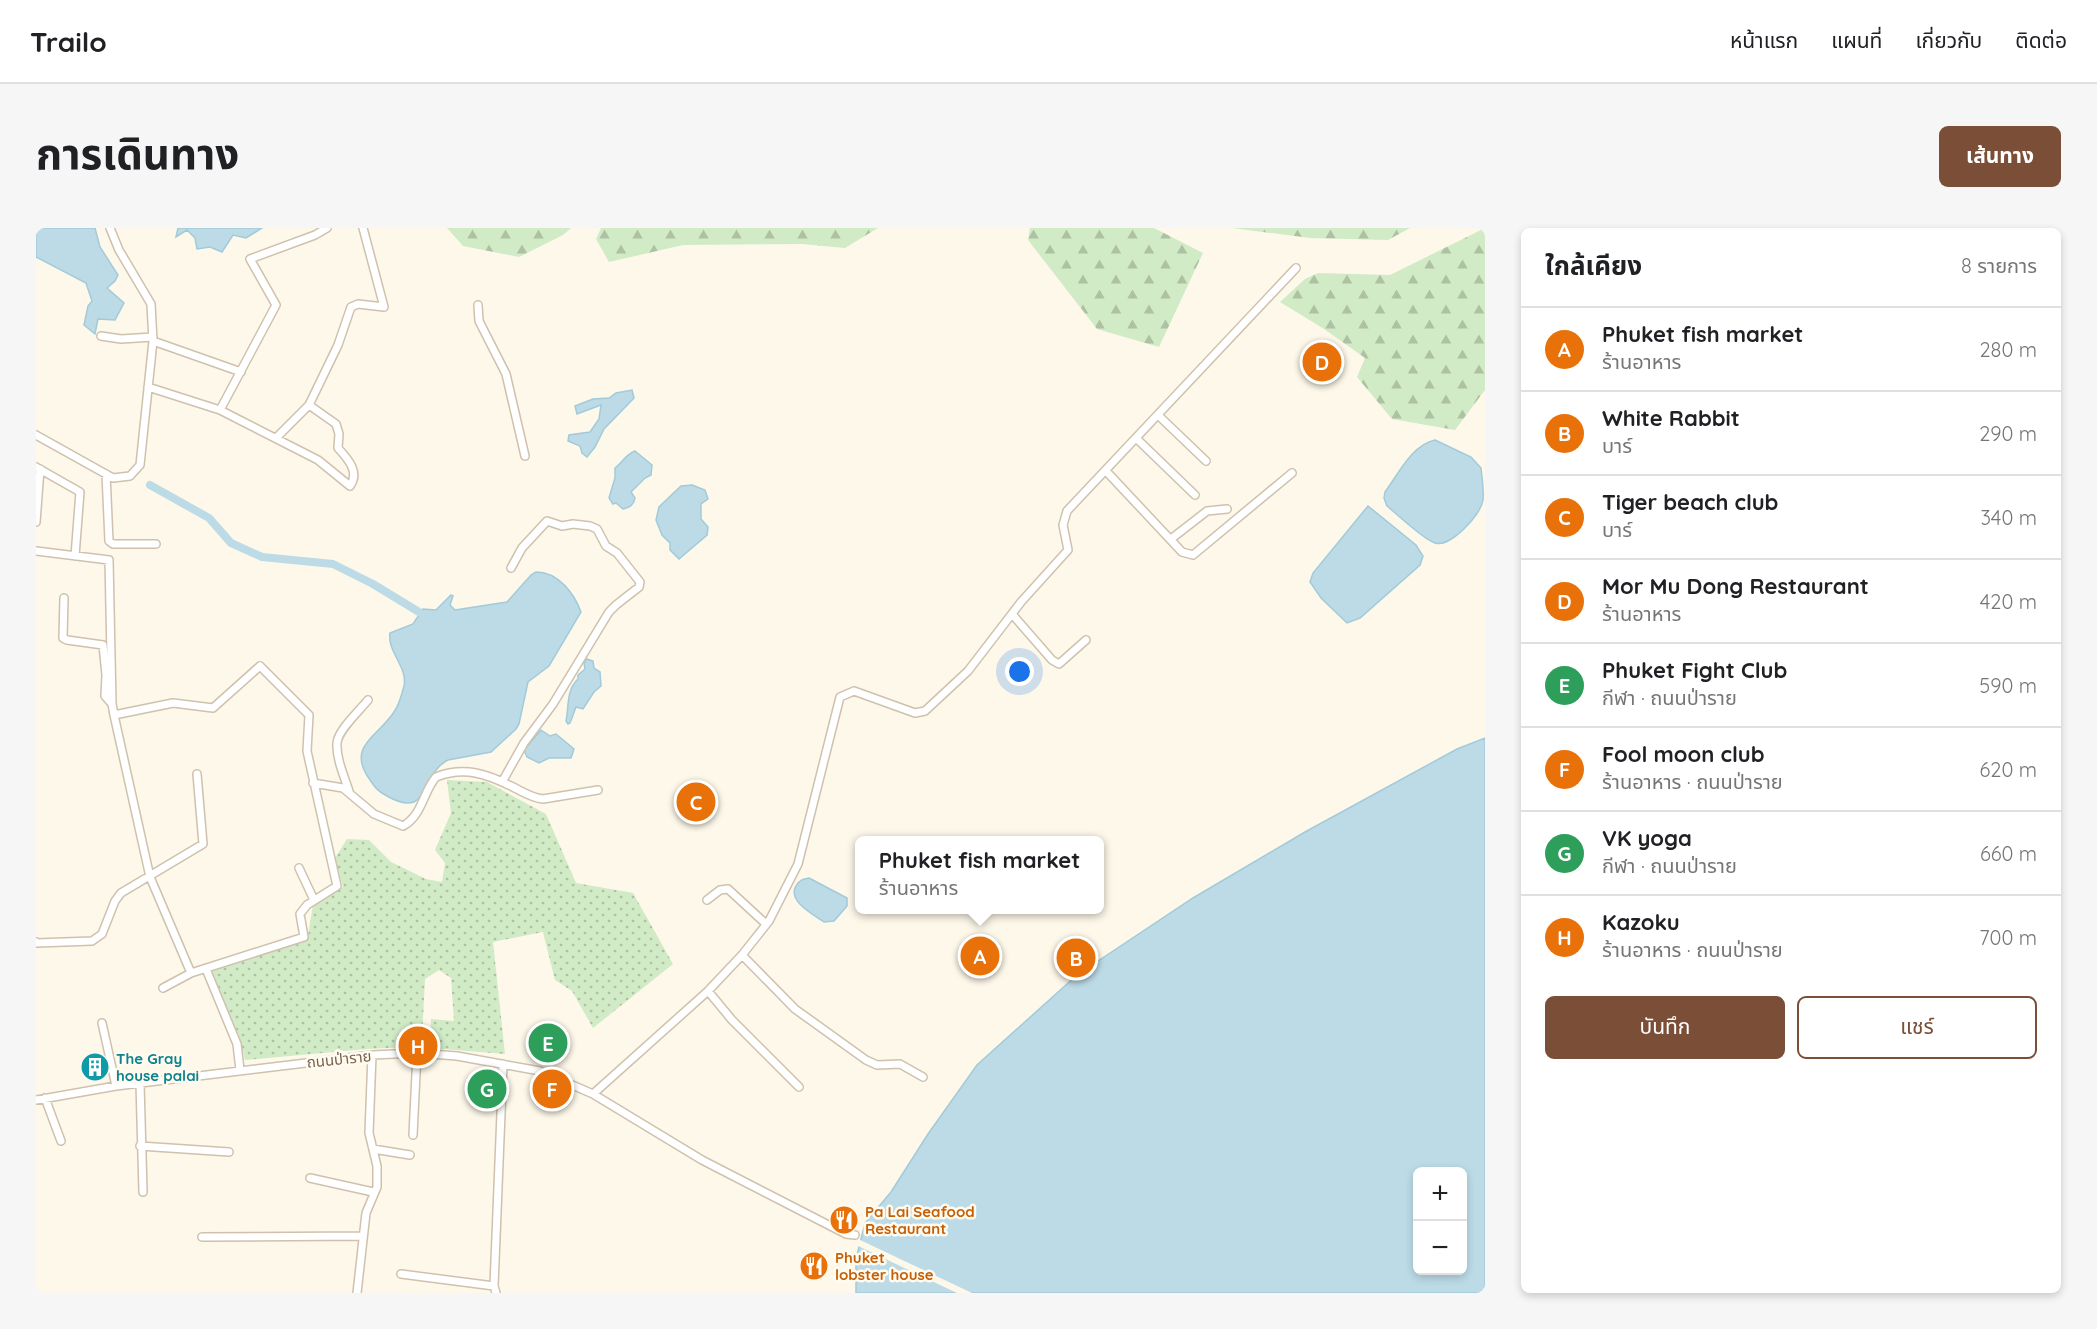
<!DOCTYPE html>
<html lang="th">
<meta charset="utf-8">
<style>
:root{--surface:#fff;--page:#f6f6f6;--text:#202124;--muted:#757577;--line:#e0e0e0;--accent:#7a4e37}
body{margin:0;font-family:Quicksand,"Noto Sans Thai",sans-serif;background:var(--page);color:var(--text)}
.controls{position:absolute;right:18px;bottom:18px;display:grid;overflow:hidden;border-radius:9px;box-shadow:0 3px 9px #0003}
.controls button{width:54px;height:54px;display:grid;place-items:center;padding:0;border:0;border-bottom:2px solid var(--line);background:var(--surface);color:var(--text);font:30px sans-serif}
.you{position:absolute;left:984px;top:444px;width:21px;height:21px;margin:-15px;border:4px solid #fff;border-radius:50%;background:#1a73e8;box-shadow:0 0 0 9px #1a73e833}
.badge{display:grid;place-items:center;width:39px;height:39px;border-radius:50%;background:var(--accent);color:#fff;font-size:20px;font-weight:700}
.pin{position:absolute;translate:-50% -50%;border:3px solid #fff;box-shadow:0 2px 6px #0006}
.popup{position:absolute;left:819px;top:608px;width:249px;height:78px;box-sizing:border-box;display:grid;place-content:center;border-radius:9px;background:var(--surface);filter:drop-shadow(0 2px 4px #0005);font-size:20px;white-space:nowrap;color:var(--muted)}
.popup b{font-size:22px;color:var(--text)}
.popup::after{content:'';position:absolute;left:50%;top:100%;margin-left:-12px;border:12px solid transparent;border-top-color:var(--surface)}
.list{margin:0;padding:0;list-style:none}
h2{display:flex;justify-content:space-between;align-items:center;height:78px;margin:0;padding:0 24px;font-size:26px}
h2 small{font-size:20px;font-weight:400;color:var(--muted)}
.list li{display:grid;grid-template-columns:39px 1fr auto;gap:18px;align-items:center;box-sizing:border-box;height:84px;padding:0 24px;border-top:2px solid var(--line)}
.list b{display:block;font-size:22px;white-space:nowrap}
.list p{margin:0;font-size:20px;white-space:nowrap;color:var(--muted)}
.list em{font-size:20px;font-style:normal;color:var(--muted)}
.actions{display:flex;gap:12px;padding:18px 24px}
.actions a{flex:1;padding:14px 0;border:2px solid var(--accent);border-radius:9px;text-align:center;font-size:21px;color:var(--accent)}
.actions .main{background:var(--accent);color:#fff}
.map{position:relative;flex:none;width:1449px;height:1065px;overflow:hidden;border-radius:9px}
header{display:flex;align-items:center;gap:36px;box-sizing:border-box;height:84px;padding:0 30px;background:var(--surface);border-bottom:2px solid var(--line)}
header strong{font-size:28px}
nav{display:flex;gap:33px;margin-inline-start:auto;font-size:21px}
.intro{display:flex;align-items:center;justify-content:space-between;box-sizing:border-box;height:144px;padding:0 36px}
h1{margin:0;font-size:42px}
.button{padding:15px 27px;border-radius:9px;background:var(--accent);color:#fff;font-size:21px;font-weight:700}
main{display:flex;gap:36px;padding:0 36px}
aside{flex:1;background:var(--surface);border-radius:9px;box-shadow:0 3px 9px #0003}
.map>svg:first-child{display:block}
.grass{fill:url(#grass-dots)}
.forest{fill:url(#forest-firs)}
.water{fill:#bcdbe7;stroke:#a2cad9;stroke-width:1.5;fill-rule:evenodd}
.pier{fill:#fdf8e9}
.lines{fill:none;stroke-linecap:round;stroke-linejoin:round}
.canal{stroke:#bcdbe7;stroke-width:8}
.minor-casing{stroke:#cfc1ae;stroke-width:10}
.minor{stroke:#fff;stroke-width:7}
.labels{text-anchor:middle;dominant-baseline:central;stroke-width:5;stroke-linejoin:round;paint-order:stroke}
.culture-label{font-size:15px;font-weight:bold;fill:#0d838f;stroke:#fffbf0;text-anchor:start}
.street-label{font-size:15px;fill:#78614c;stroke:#fffbf0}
.food-label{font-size:15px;font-weight:bold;fill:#c56008;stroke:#fffbf0;text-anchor:start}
</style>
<header>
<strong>Trailo</strong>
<nav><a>หน้าแรก</a><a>แผนที่</a><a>เกี่ยวกับ</a><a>ติดต่อ</a></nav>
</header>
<div class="intro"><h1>การเดินทาง</h1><a class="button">เส้นทาง</a></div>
<main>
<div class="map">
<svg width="1449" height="1065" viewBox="0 0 1449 1065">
<defs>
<pattern id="grass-dots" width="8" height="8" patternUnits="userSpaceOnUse" patternTransform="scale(1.5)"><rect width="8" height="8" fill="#d1ebc6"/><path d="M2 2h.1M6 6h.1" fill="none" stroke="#aec2a3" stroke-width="1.8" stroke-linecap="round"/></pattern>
<pattern id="forest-firs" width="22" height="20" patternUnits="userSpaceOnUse" patternTransform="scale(1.5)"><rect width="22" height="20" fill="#d1ebc6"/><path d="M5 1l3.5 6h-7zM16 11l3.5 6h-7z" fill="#aec2a3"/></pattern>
</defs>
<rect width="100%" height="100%" fill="#fdf8e9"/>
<path class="grass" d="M411 552 451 554 510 586 540 655 597 665 637 736 557 800 536 763 519 752 507 704 457 714 469 826 394 820 395 791 418 793 415 750 403 742 389 751 386 811H375V819L331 821 209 832 203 808 175 743 271 713 277 677 307 659 299 630 311 611 333 612 355 634 390 651 406 654 409 635 399 622 415 585Z"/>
<path class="forest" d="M411 0H535L527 7 483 29 427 18Z
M565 0H842L809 20 766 16 647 17 573 34 560 11Z
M994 0H1118L1167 25 1123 119 1061 101 992 12Z
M1196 0H1374L1352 12 1274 10Z
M1449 0V162L1419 202 1356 191 1321 149 1329 130 1288 101 1244 74 1269 51 1282 45 1354 47Z"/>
<path class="water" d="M0 0H59L64 19 82 47 79 53 71 60 88 75 79 92 62 91 59 106 48 97 52 78 56 73 50 55 0 29Z
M142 0H226L210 10 197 7 186 24 174 19 161 21 159 10 151 2 140 9Z
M596 162 598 170 568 201 559 219 551 229 546 225 544 218 532 213 533 207 554 204 563 191 565 177 541 186 539 178 557 171 573 170 580 165Z
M1399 212 1435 229 1445 240C1446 250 1448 262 1447 272 1445 287 1414 320 1399 315 1388 312 1362 287 1351 278L1348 270 1349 264C1363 245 1376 217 1399 212Z
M599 223 616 237 615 247 609 250 595 264 599 270C598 277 594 280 587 281L580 275 577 276 573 270 579 250V240C587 234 589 227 599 223Z
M656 257 669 262 672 271 665 276V291L672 299 671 307 643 331 634 322V315L626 307 620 292 623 279 645 258Z
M1332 278 1380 317 1387 328 1384 337 1374 346 1324 390 1311 395 1285 370 1274 354 1277 345Z
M500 344C522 344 538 365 545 384L513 438 492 454 483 496 480 501 455 524 412 532C393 541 391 568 378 574 370 577 358 572 351 568 342 564 338 558 332 549 311 517 344 507 358 484 363 477 366 466 368 458 372 439 351 424 354 405L377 396 387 381 400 382 415 367 417 368 414 377 419 382 471 374 495 347Z
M551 431 557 433 558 440 564 444 565 458 558 464 547 481 540 479 534 495 532 496 530 493C533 479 530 462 542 451V447L549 441 548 435Z
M505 502 514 508 520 506 538 521 535 530H513L503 535 491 529 488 522Z
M1449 510V1065H820V1031L829 995 855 964 892 906 941 837 1041 747 1157 670 1269 604 1421 521ZM1382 944H1426V1042H1382Z
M773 650 811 670V678L798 693 788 694C778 687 751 673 760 658 763 652 767 651 773 650Z"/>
<path class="pier" d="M822 1011 936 1065H921L820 1017Z"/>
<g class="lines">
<path class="canal" d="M114 257 173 290 195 315 226 329 297 336 337 356 383 384"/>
<g class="minor-casing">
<path id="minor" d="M442 77 443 93 470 146 489 228
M65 108 85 111 117 109
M117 113 205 144
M112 159 184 182 282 232 314 258C324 244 312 231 302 220L303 206 300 196 273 177 240 210
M273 177 302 117 315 79 322 76 348 79 327 0
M184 182 240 77 214 31 279 7 291 0
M1123 188 1170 233
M0 207 77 250 94 248 104 237 117 113 115 76 83 22 74 0
M1101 211 1159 267
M0 239 44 264 39 328
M1070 243 1146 324 1157 327 1256 245
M70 246 73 313 77 316H120
M0 294 4 241
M1135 311 1171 283 1191 281
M0 323 73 332 76 476 78 487 114 649 155 745
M28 370 27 410 31 412 67 417 70 447 69 468 76 476
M976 386 1016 432 1023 436 1050 412
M78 487 137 475 177 480 224 438 273 487 271 523 301 658 271 677 264 686 268 709 155 745 127 760
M466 554 488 515 517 476 573 384 580 377 603 359 604 354 581 325 570 318 561 301 554 298 537 296 526 298 511 293 486 320 475 340
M277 555 307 560 338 586 367 598C386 588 387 564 400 549 429 538 451 546 477 559 487 564 496 570 507 571L562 562
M313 563C308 548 300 530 301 515 302 502 324 482 332 472
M263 640 278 672
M671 672 684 662 692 661 730 696
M0 714 1 715 56 713 66 706 79 673 85 665 167 616 161 546
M706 727 759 781 830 832 841 837 864 836 887 849
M170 741 201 816 204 842
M672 763 696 792 763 859
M66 795 80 858
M104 855 107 964
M557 866 672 763 706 727 733 693 762 636 804 469 818 463 879 485 889 483 932 443 985 374 1032 322 1027 297 1031 283 1260 40
M9 870 25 913
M0 872 80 858 336 827 381 825 421 828 504 843 557 866 666 932 810 1006 819 1007
M377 907 381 825
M104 918 193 924
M337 921 374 927
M274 950 337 964
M166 1009 327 1008
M365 1046 458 1058
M321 1065 330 985 341 959V938L333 905 336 827
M460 1065 458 1058 467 836"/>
</g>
<use href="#minor" class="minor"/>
</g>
<defs>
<g id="building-disc" transform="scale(1.5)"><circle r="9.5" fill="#0f9aa8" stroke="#fffbf0"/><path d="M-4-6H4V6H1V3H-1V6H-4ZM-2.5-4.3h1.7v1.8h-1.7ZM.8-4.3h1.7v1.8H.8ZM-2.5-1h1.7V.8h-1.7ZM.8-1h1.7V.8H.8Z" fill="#fff"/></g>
<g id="restaurant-disc" transform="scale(1.5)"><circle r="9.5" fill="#e8710a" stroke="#fffbf0"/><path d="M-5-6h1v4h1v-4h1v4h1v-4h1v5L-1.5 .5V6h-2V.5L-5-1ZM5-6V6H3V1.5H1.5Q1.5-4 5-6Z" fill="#fff"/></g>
</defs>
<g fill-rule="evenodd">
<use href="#building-disc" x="59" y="839"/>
<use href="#restaurant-disc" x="808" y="992"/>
<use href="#restaurant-disc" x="778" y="1038"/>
</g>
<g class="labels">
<g class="culture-label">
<text x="80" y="830">The Gray<tspan x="80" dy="17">house palai</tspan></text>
</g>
<g class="street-label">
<text transform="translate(303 831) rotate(-6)">ถนนป่าราย</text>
</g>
<g class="food-label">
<text x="829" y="983">Pa Lai Seafood<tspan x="829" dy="17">Restaurant</tspan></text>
<text x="799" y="1029">Phuket<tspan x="799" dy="17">lobster house</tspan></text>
</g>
</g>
</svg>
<div class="controls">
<button>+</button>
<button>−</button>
</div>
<div class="you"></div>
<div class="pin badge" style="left:944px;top:728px;background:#e8710a">A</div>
<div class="popup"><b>Phuket fish market</b>ร้านอาหาร</div>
<div class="pin badge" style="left:1040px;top:730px;background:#e8710a">B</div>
<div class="pin badge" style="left:660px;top:574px;background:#e8710a">C</div>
<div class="pin badge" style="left:1286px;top:134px;background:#e8710a">D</div>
<div class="pin badge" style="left:512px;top:815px;background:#2e9e5b">E</div>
<div class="pin badge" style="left:516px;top:861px;background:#e8710a">F</div>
<div class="pin badge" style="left:451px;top:861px;background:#2e9e5b">G</div>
<div class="pin badge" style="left:382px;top:818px;background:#e8710a">H</div>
</div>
<aside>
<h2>ใกล้เคียง<small>8 รายการ</small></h2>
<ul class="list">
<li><span class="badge" style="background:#e8710a">A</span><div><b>Phuket fish market</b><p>ร้านอาหาร</p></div><em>280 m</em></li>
<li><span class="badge" style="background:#e8710a">B</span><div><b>White Rabbit</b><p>บาร์</p></div><em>290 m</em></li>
<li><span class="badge" style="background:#e8710a">C</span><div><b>Tiger beach club</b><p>บาร์</p></div><em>340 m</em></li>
<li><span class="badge" style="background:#e8710a">D</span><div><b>Mor Mu Dong Restaurant</b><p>ร้านอาหาร</p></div><em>420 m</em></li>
<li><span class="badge" style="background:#2e9e5b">E</span><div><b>Phuket Fight Club</b><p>กีฬา · ถนนป่าราย</p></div><em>590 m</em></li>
<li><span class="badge" style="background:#e8710a">F</span><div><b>Fool moon club</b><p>ร้านอาหาร · ถนนป่าราย</p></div><em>620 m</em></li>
<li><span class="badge" style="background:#2e9e5b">G</span><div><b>VK yoga</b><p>กีฬา · ถนนป่าราย</p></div><em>660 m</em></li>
<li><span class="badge" style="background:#e8710a">H</span><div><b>Kazoku</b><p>ร้านอาหาร · ถนนป่าราย</p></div><em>700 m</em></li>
</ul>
<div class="actions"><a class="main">บันทึก</a><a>แชร์</a></div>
</aside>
</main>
